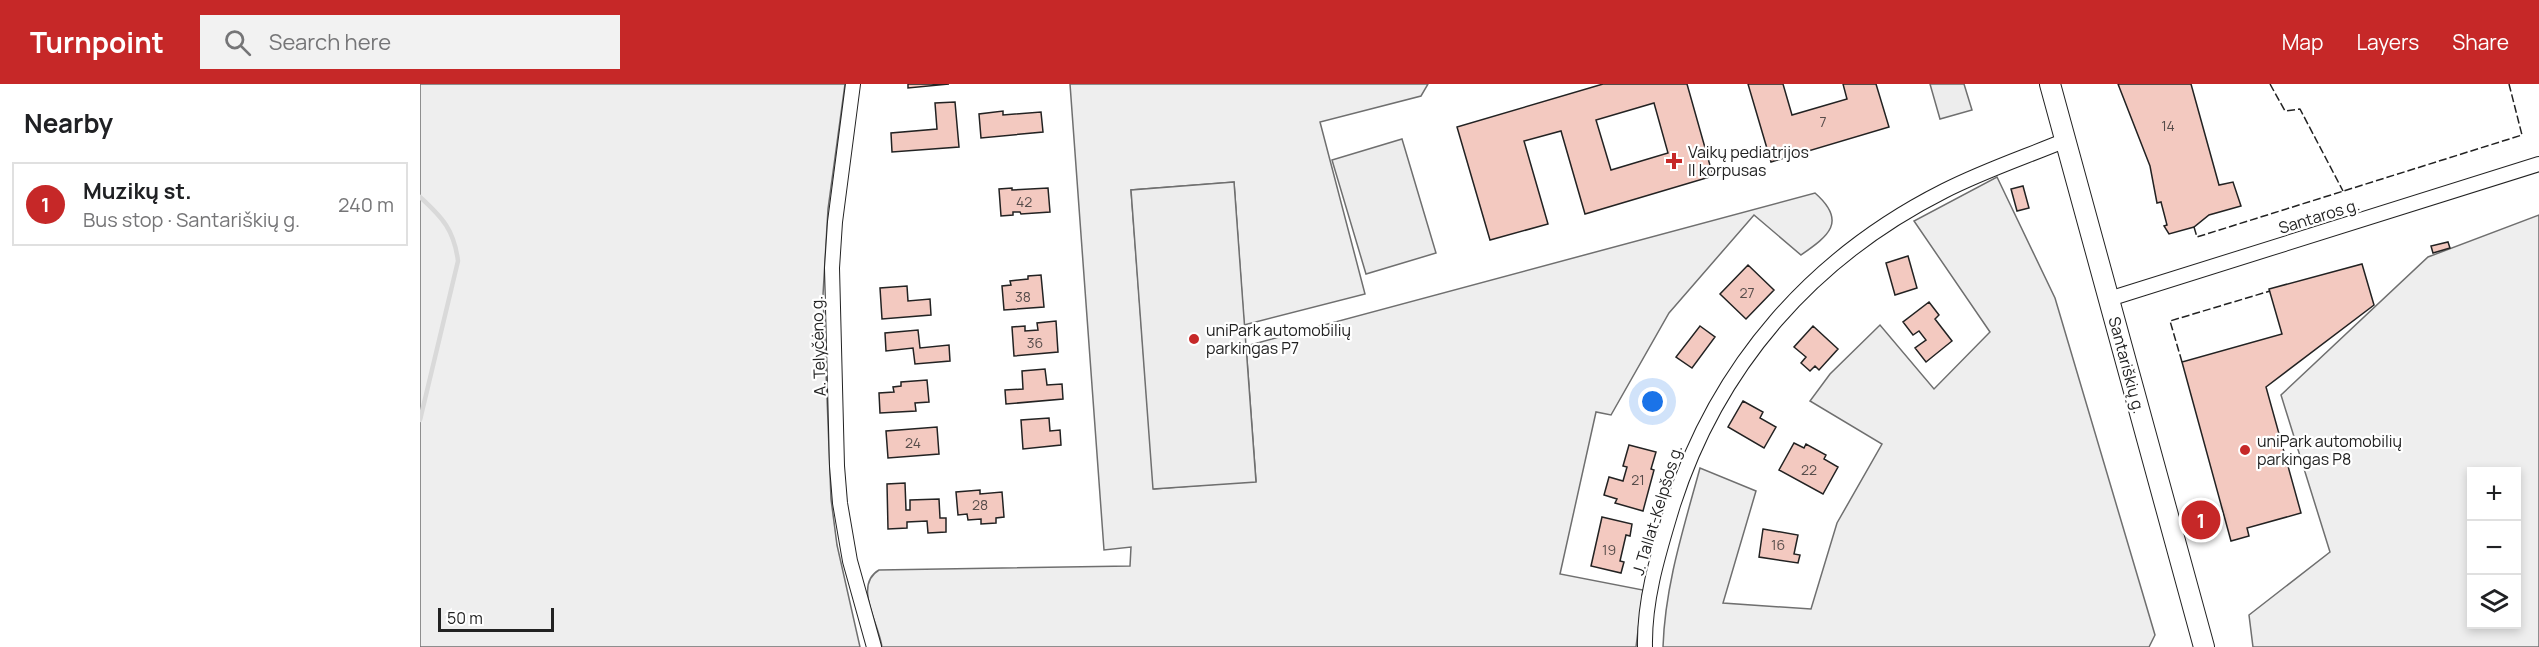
<!DOCTYPE html>
<meta charset="utf-8">
<style>
:root{--surface:#fff;--page:#f2f2f2;--text:#202124;--muted:#757577;--line:#e0e0e0;--accent:#c62828}
body{margin:0;font-family:Manrope,sans-serif;background:var(--page);color:var(--text)}
.controls{position:absolute;right:18px;bottom:18px;display:grid;overflow:hidden;border-radius:0px;box-shadow:0 3px 9px #0003}
.controls button{width:54px;height:54px;display:grid;place-items:center;padding:0;border:0;border-bottom:2px solid var(--line);background:var(--surface);color:var(--text);font:30px sans-serif}
.scale{position:absolute;left:18px;bottom:15px;width:116px;box-sizing:border-box;padding-left:6px;border:3px solid #222;border-top:0;font-size:16px;line-height:21px;white-space:nowrap;color:#222;-webkit-text-stroke:4px #fff;paint-order:stroke}
.you{position:absolute;left:1233px;top:318px;width:21px;height:21px;margin:-15px;border:4px solid #fff;border-radius:50%;background:#1a73e8;box-shadow:0 0 0 9px #1a73e833}
.badge{display:grid;place-items:center;width:39px;height:39px;border-radius:50%;background:var(--accent);color:#fff;font-size:20px;font-weight:700}
.pin{position:absolute;translate:-50% -50%;border:3px solid #fff;box-shadow:0 2px 6px #0006}
.list{margin:0;padding:0;list-style:none}
h2{display:flex;justify-content:space-between;align-items:center;height:78px;margin:0;padding:0 24px;font-size:26px}
h2 small{font-size:20px;font-weight:400;color:var(--muted)}
.list li{display:grid;grid-template-columns:39px 1fr auto;gap:18px;align-items:center;box-sizing:border-box;height:84px;margin:0 12px 12px;padding:0 12px;border:2px solid var(--line);border-radius:0px}
.list b{display:block;font-size:22px;white-space:nowrap}
.list p{margin:0;font-size:20px;white-space:nowrap;color:var(--muted)}
.list em{font-size:20px;font-style:normal;color:var(--muted)}
.icon{flex:none;width:33px;height:33px;fill:none;stroke:currentColor;stroke-width:2;stroke-linecap:round;stroke-linejoin:round}
.map{position:relative;flex:none;width:2119px;height:563px;overflow:hidden}
header{display:flex;align-items:center;gap:36px;box-sizing:border-box;height:84px;padding:0 30px;background:var(--accent);color:#fff}
header strong{font-size:28px}
nav{display:flex;gap:33px;margin-inline-start:auto;font-size:21px}
.search{width:420px;height:54px;background:var(--page);display:flex;align-items:center;gap:15px;box-sizing:border-box;padding:0 21px;border-radius:0px;color:var(--muted);font-size:22px}
main{display:flex}
aside{flex:1;background:var(--surface)}
.map>svg:first-child{display:block}
.green{fill:#eee;stroke:#6f6f6f;stroke-width:1.5;fill-rule:evenodd}
.parking{fill:#ededed;stroke:#6f6f6f;stroke-width:1.5}
.lines{fill:none;stroke-linecap:round;stroke-linejoin:round}
.stream{stroke:#d9d9d9;stroke-width:4.5}
.building{fill:#f3c9c0;stroke:#222;stroke-width:1.5;fill-rule:evenodd}
.street-casing{stroke:#222;stroke-width:16}
.secondary-casing{stroke:#222;stroke-width:22}
.street{stroke:#fff;stroke-width:14}
.secondary{stroke:#fff;stroke-width:20}
.fence{stroke:#222;stroke-width:1.5;stroke-dasharray:8 3;stroke-linecap:butt}
.poi-dot{fill:#c62828;stroke:#fff;stroke-width:2}
.labels{text-anchor:middle;dominant-baseline:central;stroke-width:4.5;stroke-linejoin:round;paint-order:stroke}
.number-label{font-size:14px;fill:#564c4a}
.poi-label{font-size:16px;fill:#222;stroke:#fff;text-anchor:start}
.street-label{font-size:16px;fill:#222;stroke:#fff}
</style>
<header>
<strong>Turnpoint</strong>
<div class="search"><svg class="icon" aria-label="search" viewBox="0 0 24 24"><circle cx="10" cy="10" r="6"/><path d="M15 15l6 6"/></svg>Search here</div>
<nav><a>Map</a><a>Layers</a><a>Share</a></nav>
</header>
<main>
<aside>
<h2>Nearby<small></small></h2>
<ul class="list">
<li><span class="badge">1</span><div><b>Muzikų st.</b><p>Bus stop · Santariškių g.</p></div><em>240 m</em></li>
</ul>
</aside>
<div class="map">
<svg width="2119" height="563" viewBox="0 0 2119 563">
<rect width="100%" height="100%" fill="#fff"/>
<path class="green" d="M0 0H425L408 125 403 211 411 415 417 461 440 563H0Z
M650 0H1008L1001 12 900 38 945 210 824 241 814 98 711 106 734 405 836 397 826 262 1395 109C1428 138 1408 152 1381 171L1334 131 1249 229 1191 331 1176 328 1140 490 1223 506 1216 563H462C459 540 433 501 459 486L710 482 711 463 684 466Z
M1577 93 1635 214 1735 551 1729 563H1243C1245 501 1264 443 1280 384L1336 407 1303 519 1391 525 1417 439 1462 360 1390 317 1410 290 1460 241 1514 305 1570 248 1494 137Z
M2119 131V563H1833L1829 531 1910 468 1861 311 2008 173ZM2052 388H2096V540H2052Z"/>
<path class="parking" d="M1510 0H1544L1552 26 1520 35Z
M982 55 1016 169 946 190 912 76Z
M814 98 836 398 733 405 711 106Z"/>
<g class="lines">
<path class="stream" d="M0 113C23 134 34 146 38 177L0 336"/>
</g>
<path class="building" d="M488 0H529L488 4Z
M1183 0H1267L1293 92 1165 130 1141 47 1104 57 1128 140 1070 156 1037 43ZM1234 19 1248 69 1191 86 1176 36Z
M1328 0H1363L1372 31 1427 15 1423 0H1456L1469 43 1351 78Z
M1698 0H1771L1799 101 1813 98 1821 122 1789 131 1774 143 1749 150 1744 142 1747 141 1741 118 1737 119 1730 82Z
M535 18 539 63 472 68 471 49 517 45 515 19Z
M583 27V31L621 28 623 48 561 54 559 30Z
M1603 102 1609 124 1597 127 1591 105Z
M592 104V106L628 104 630 128 601 130 600 128H593V131L581 132 579 105Z
M2028 158 2030 164 2013 169 2011 162Z
M1488 172 1497 204 1475 211 1466 179Z
M1942 180 1954 221 1846 303 1881 429 1827 444 1829 452 1811 457 1762 278 1862 250 1849 205Z
M1328 181 1354 206 1326 235 1300 210Z
M621 191 624 223 584 226 582 202 591 201 590 197 608 195V192Z
M487 202 488 217 510 215 511 231 462 235 460 204Z
M1509 218 1519 231 1515 235 1532 257 1506 278 1495 264 1506 256 1499 247 1493 251 1483 238Z
M636 237 638 268 594 272 592 243 605 242V247L618 246 617 239Z
M1280 242 1295 253 1272 284 1256 273Z
M1393 242 1418 265 1399 286 1395 282 1390 287 1381 279 1386 273 1374 263Z
M498 246 500 264 529 261 530 277 495 280 493 264 466 267 465 249Z
M625 285 627 301 642 300 643 315 586 320 585 306 603 305 602 287Z
M507 296 509 318 495 319 496 327 460 329 459 309 474 308 473 303 481 302V298Z
M1323 317 1343 328 1340 334 1356 343 1344 364 1308 343Z
M629 334 630 347 640 346 641 361 603 365 601 336Z
M517 343 519 370 468 374 466 347Z
M1374 359 1384 364 1386 360 1406 371 1404 375 1418 383 1403 410 1359 386Z
M1209 361 1236 368 1231 385 1234 386 1223 427 1195 419 1197 415 1184 411 1189 393 1203 397 1207 383 1203 382Z
M485 399 486 426H490V416L519 415 520 434H526V448L508 449 507 437 487 438V444L468 445 467 400Z
M560 406V410L582 408 584 433 576 434V439L561 440V435L548 436 547 430 538 431 536 408Z
M1182 433 1212 440 1210 452 1206 451 1200 477 1204 478 1201 489 1171 482Z
M1343 445 1378 451 1374 470 1380 471 1378 479 1339 473Z"/>
<g class="lines">
<g class="street-casing">
<path id="street" d="M433 0 415 138 412 184 417 382 420 419 430 477 454 563
M1689 215 2119 80
M1225 563C1224 514 1239 468 1253 421 1298 281 1393 173 1524 107 1563 87 1605 73 1646 56"/>
</g>
<g class="secondary-casing">
<path id="secondary" d="M1630 0 1784 563"/>
</g>
<use href="#street" class="street"/>
<use href="#secondary" class="secondary"/>
<path class="fence" d="M1850 0 1865 27 1880 25 1923 107
M1774 143 1777 153 2102 51 2089 0
M1762 278 1750 237 1850 207"/>
</g>
<g class="poi-dot">
<path d="M1251 68h6v6h6v6h-6v6h-6v-6h-6v-6h6z"/>
<circle cx="774" cy="255" r="6"/>
<circle cx="1825" cy="366" r="6"/>
</g>
<g class="labels">
<g class="number-label">
<text x="1403" y="37">7</text>
<text x="1748" y="41">14</text>
<text x="604" y="117">42</text>
<text x="1327" y="208">27</text>
<text x="603" y="212">38</text>
<text x="615" y="258">36</text>
<text x="493" y="358">24</text>
<text x="1389" y="385">22</text>
<text x="1218" y="395">21</text>
<text x="560" y="420">28</text>
<text x="1358" y="460">16</text>
<text x="1189" y="465">19</text>
</g>
<g class="poi-label">
<text x="1268" y="68">Vaikų pediatrijos<tspan x="1268" dy="18">II korpusas</tspan></text>
<text x="786" y="246">uniPark automobilių<tspan x="786" dy="18">parkingas P7</tspan></text>
<text x="1837" y="357">uniPark automobilių<tspan x="1837" dy="18">parkingas P8</tspan></text>
</g>
<g class="street-label">
<text transform="translate(1899 132) rotate(-17)">Santaros g.</text>
<text transform="translate(398 262) rotate(-92)">A. Telyčėno g.</text>
<text transform="translate(1707 281) rotate(75)">Santariškių g.</text>
<text transform="translate(1237 426) rotate(-73)">J. Tallat-Kelpšos g.</text>
</g>
</g>
</svg>
<div class="controls">
<button>+</button>
<button>−</button>
<button><svg class="icon" aria-label="layers" viewBox="0 0 24 24"><path d="M12 4l9 5-9 5-9-5zM3 14l9 5 9-5"/></svg></button>
</div>
<div class="scale">50 m</div>
<div class="you"></div>
<div class="pin badge" style="left:1781px;top:436px">1</div>
</div>
</main>
